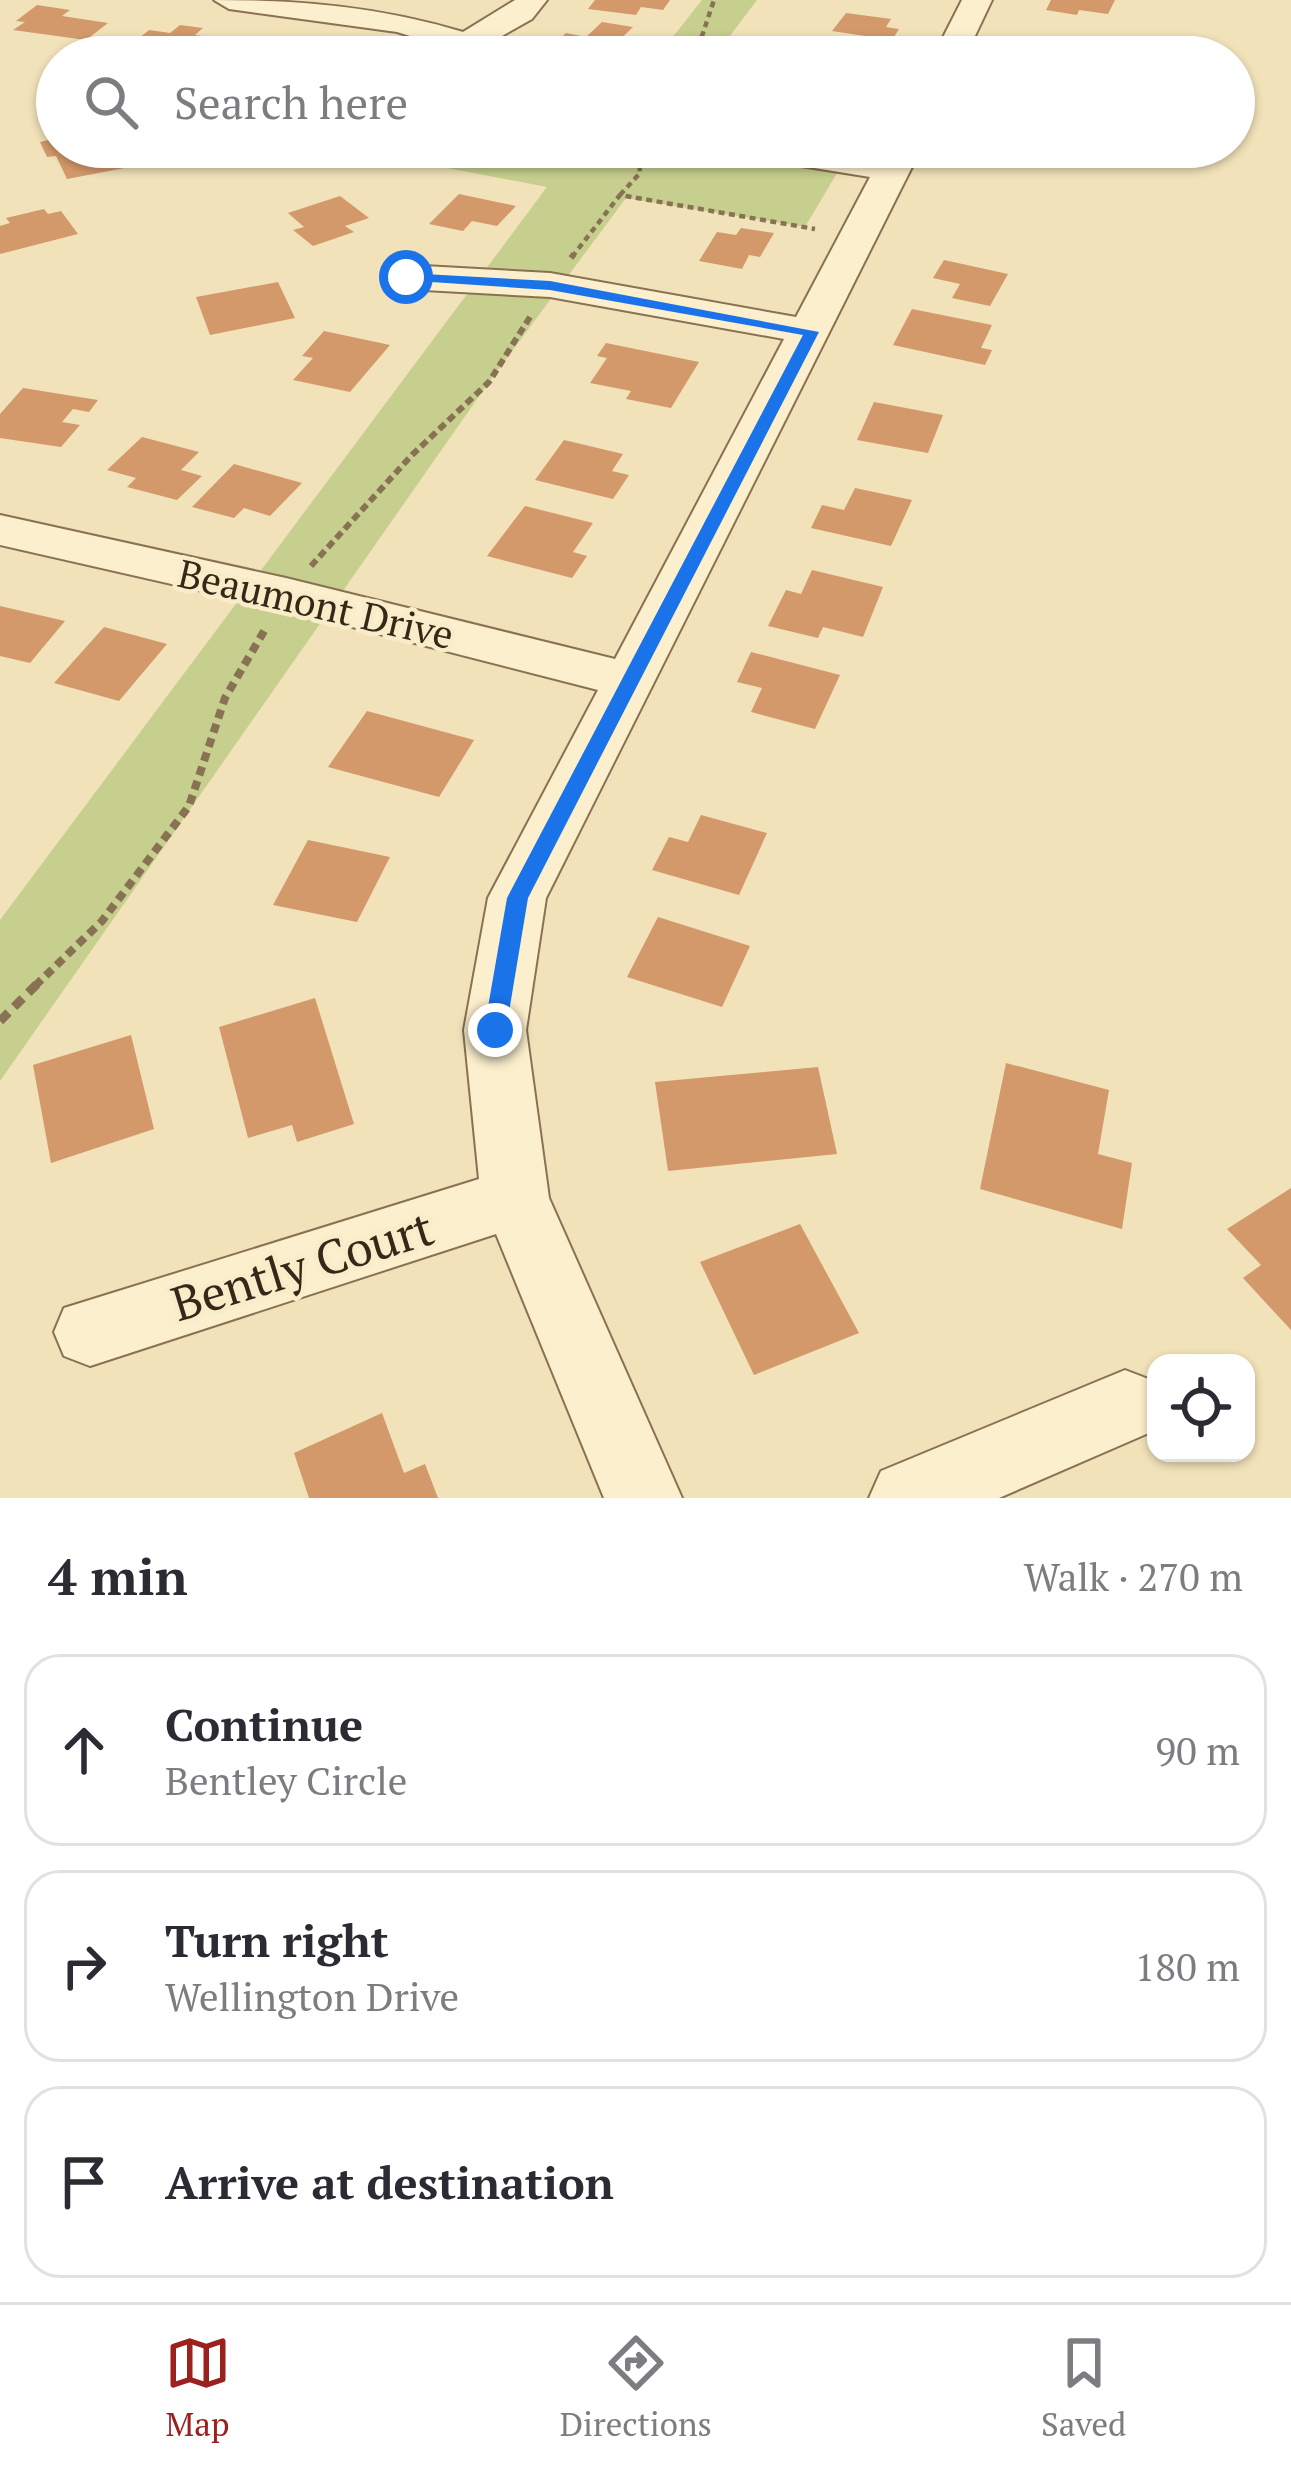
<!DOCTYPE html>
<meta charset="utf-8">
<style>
:root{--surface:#fff;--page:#f7f7f7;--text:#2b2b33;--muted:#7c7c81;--line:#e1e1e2;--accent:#9c201e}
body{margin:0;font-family:"PT Serif",serif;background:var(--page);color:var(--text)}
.controls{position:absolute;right:36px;bottom:36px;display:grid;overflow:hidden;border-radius:24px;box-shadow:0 3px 9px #0004}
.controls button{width:108px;height:108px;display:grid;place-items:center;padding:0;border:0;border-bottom:3px solid var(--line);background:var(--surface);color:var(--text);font:60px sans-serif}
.stop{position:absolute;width:36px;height:36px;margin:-27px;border:9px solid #1a73e8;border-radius:50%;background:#fff}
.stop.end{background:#1a73e8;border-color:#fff;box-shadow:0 3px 12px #0008}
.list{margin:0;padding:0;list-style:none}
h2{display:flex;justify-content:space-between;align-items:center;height:156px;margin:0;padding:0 48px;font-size:51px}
h2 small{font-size:39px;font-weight:400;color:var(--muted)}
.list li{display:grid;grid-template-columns:78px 1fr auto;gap:36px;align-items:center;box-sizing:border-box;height:192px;margin:0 24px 24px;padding:0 24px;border:3px solid var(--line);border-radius:36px}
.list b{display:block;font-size:45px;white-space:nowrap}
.list p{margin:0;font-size:39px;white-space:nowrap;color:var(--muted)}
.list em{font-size:39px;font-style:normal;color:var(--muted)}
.icon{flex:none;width:66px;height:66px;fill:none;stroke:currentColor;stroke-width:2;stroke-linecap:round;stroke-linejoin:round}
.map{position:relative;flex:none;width:1291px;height:1498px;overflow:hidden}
.search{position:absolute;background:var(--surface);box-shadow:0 3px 9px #0004;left:36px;right:36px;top:36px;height:132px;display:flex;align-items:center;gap:30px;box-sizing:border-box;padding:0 42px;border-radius:66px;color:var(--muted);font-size:45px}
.sheet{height:804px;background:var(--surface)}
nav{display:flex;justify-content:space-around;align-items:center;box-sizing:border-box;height:168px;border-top:3px solid var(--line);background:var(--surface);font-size:33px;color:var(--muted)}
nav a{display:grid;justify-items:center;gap:6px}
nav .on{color:var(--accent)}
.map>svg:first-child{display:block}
.green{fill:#c6cf8d}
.building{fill:#d3996b}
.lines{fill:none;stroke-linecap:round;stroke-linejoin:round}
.minor-casing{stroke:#897153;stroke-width:4}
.path-far3{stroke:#897153;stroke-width:4.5;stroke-dasharray:6 4.5;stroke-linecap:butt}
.path-far2{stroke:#897153;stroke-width:6;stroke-dasharray:8 4.5;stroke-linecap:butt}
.path-far1{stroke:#897153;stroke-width:8;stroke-dasharray:9 6;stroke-linecap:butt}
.path{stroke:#897153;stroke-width:9;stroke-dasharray:12 8;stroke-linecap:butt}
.minor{fill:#fcefcd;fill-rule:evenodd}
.route{fill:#1a73e8}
.labels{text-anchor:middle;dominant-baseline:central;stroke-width:9;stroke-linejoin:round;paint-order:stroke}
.street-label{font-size:39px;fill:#362819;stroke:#f8ecc9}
.near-street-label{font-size:48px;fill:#362819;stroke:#f8ecc9}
</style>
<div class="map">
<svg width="1291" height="1498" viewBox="0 0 1291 1498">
<rect width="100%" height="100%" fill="#f1e2b9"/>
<path class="green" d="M702 0H757L714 57H657Z
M338 147H686L837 173 805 227 626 198 489 382 0 1081V920L547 187Z"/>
<path class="building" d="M595 0H670L663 10 641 7 636 15 588 9Z
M1051 0H1115L1108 14 1079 10 1077 15 1046 10Z
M37 5 70 10 62 16 108 23 86 40 13 30 25 22 16 21Z
M846 13 891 19 886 27 899 29 892 40 832 31Z
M602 22 633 27 606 53 554 44 566 33 586 37Z
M180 25 203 28 195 35 249 43 232 57H169L123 51 149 30 170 33Z
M270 37 350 47 340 57H249Z
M57 138V147H124L135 166 67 179 56 156 47 157 40 142Z
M985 147H1067L1058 168 981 155Z
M459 194 516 206 497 226 472 221 463 231 429 224Z
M340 196 369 218 345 226 354 232 313 246 293 230 304 227 288 213Z
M44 209 48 214 61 211 78 234 0 254V226L10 223 6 218Z
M741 228 774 233 760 257 749 255 742 269 699 261 717 232 736 235Z
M944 260 1008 274 990 306 952 298 960 284 933 278Z
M278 282 295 318 210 335 196 297Z
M912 309 992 325 981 348 992 350 985 365 893 345Z
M324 331 390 345 350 392 293 380 313 358 302 356Z
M606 343 699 362 671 408 626 399 631 391 590 383 607 358 597 356Z
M23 388 98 400 89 412 73 409 62 422 80 425 61 447 0 438V414Z
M874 402 943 415 928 453 857 440Z
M142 437 199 452 181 470 202 476 177 500 127 487 136 478 107 470Z
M564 440 623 454 612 471 629 475 613 499 535 480Z
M234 464 302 483 270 516 244 508 234 518 192 507Z
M855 488 912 500 891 546 811 528 822 505 844 510Z
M525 506 593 523 573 552 587 556 572 578 487 556Z
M812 570 883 587 863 637 823 627 818 638 768 626 786 590 801 594Z
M0 606 65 621 30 663 0 656Z
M104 627 167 644 119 701 54 683Z
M751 652 840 675 815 729 751 712 762 688 737 682Z
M367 711 474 740 439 797 328 767Z
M701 815 767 833 739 895 652 870 669 837 688 842Z
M308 840 390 857 357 922 273 905Z
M658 917 750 946 722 1007 627 977Z
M315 998 354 1124 297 1142 292 1125 248 1138 219 1027Z
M131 1035 154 1129 51 1163 33 1065Z
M1006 1063 1109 1090 1098 1154 1132 1163 1122 1229 980 1189Z
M818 1067 837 1154 668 1171 655 1082Z
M1291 1188V1330L1243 1278 1261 1265 1227 1229Z
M800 1224 859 1333 754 1375 700 1262Z
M382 1413 404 1473 425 1464 438 1498H309L294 1453Z"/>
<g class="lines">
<g class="minor-casing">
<path id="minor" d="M214 0C300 0 381 7 463 32L515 0H547L532 19 493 41 522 50 527 57H478L397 32 229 9Z
M962 0H992L965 57H933Z
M734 147H817L881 157 886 147H922L546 898 526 1030 549 1198 682 1498H604L496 1234 90 1366 64 1356 54 1332 64 1308 479 1179 464 1030 488 898 598 690 286 610 0 545V515L286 578 615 659 784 339 550 297 406 289 392 285 386 277 392 269 406 265 550 273 796 317 870 177 752 158 740 154Z
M1125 1370 1151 1380 1156 1391 1151 1432 999 1498H869L881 1471Z"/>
</g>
<path class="path-far3" d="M695 57 714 0
M620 195 640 173 638 147
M572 257 620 195 815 229"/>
<path class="path-far2" d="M571 258 574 254
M311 566 412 455 489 382 530 317"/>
<path class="path-far1" d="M35 986 102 921 189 806 225 698 267 626"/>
<path class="path" d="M0 1021 38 983"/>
<use href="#minor" class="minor"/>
</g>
<path class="route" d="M406 273 550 281 819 332 528 898 506 1030 495 1040 484 1030 507 898 803 335 550 290 401 280Z"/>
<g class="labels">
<g class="street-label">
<text transform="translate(316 603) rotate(13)">Beaumont Drive</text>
</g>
<g class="near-street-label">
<text transform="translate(302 1265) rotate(-17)">Bently Court</text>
</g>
</g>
</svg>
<div class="controls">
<button><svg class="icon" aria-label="locate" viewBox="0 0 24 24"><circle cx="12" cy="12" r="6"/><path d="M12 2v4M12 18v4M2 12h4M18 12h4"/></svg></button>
</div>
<div class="stop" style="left:406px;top:277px"></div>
<div class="stop end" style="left:495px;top:1030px"></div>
<div class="search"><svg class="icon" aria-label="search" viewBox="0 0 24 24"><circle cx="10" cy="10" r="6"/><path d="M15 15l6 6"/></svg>Search here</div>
</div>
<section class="sheet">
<h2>4 min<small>Walk · 270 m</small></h2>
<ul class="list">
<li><svg class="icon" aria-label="ahead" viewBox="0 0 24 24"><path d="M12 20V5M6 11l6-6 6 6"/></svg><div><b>Continue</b><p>Bentley Circle</p></div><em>90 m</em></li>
<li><svg class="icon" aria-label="right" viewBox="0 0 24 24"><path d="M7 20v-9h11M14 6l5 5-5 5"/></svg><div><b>Turn right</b><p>Wellington Drive</p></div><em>180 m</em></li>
<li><svg class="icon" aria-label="arrive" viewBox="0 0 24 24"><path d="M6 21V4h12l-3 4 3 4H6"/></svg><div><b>Arrive at destination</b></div></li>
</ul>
</section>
<nav>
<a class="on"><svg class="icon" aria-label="map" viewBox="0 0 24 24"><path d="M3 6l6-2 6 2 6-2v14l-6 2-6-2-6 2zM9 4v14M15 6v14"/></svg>Map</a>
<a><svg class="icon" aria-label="directions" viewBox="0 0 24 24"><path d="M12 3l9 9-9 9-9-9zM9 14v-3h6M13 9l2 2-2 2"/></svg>Directions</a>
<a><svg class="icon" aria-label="saved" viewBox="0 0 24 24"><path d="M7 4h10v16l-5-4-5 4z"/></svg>Saved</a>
</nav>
